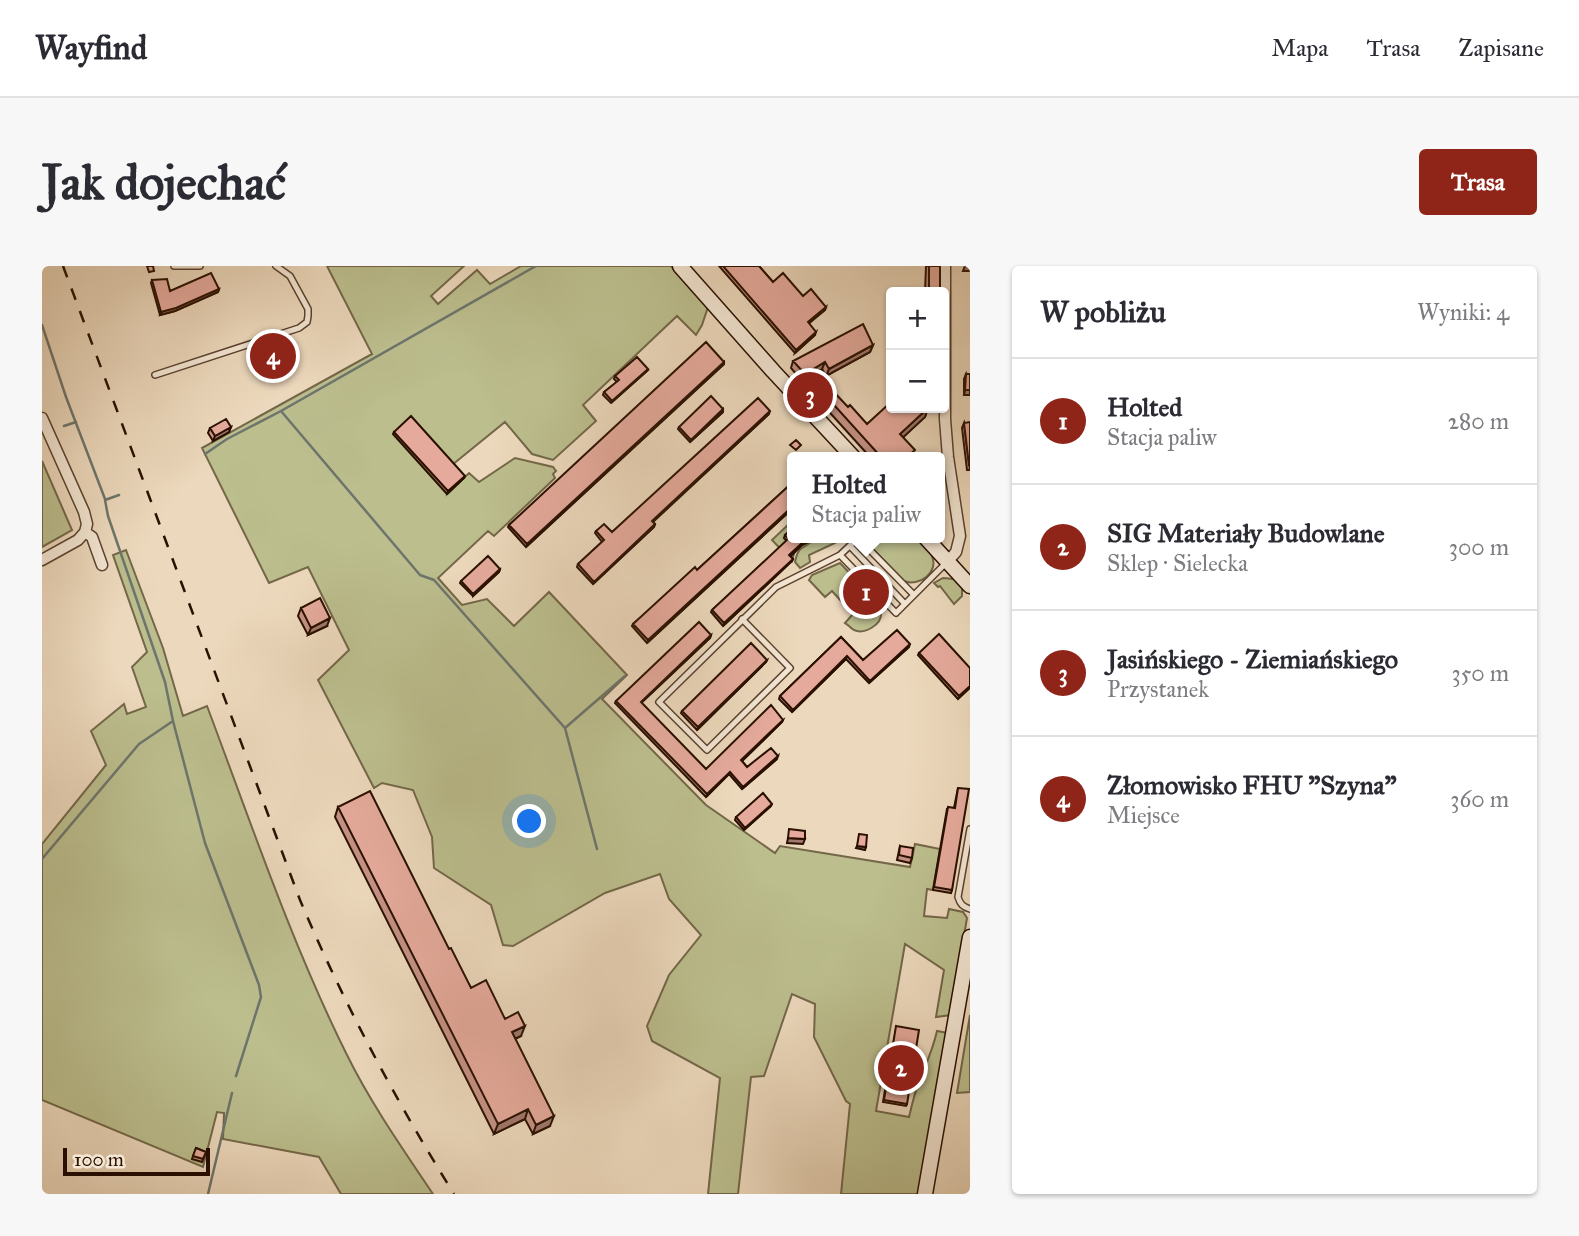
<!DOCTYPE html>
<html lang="pl">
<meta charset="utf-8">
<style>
:root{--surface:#fff;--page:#f7f7f7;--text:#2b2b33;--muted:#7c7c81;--line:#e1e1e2;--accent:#8f2418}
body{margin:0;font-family:"IM FELL Great Primer",serif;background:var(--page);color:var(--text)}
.controls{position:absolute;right:21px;top:21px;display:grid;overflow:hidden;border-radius:7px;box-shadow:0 2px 5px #0004}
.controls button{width:63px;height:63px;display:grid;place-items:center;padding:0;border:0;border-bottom:2px solid var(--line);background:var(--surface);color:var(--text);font:35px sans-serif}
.scale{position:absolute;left:21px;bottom:18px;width:147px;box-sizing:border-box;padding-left:7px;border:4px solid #2a1001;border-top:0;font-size:19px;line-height:24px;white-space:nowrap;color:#2a1001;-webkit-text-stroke:5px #f3e6d3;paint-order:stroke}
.you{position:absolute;left:488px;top:556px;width:24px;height:24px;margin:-18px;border:5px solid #fff;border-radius:50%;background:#1a73e8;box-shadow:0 0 0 10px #1a73e833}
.badge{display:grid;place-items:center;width:46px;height:46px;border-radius:50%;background:var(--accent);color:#fff;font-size:23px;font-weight:700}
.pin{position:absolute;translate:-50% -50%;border:4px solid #fff;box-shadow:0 2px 7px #0006}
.popup{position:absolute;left:745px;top:186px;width:158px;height:91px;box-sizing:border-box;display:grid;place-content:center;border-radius:7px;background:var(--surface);filter:drop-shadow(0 2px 5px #0005);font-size:23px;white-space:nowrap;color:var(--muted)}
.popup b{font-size:26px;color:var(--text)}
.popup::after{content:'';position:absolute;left:50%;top:100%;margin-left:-14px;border:14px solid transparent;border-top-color:var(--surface)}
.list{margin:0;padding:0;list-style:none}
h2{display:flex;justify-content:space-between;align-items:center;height:91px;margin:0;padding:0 28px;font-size:30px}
h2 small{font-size:23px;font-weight:400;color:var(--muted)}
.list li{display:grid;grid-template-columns:46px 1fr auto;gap:21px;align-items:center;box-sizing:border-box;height:126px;padding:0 28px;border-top:2px solid var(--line)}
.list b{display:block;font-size:26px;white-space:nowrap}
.list p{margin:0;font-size:23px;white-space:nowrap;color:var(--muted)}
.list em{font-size:23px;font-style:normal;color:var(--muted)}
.map{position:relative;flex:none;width:928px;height:928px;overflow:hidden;border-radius:7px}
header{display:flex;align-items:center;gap:42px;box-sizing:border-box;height:98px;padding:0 35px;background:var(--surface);border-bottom:2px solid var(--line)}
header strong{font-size:33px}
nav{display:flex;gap:38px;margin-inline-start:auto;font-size:24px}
.intro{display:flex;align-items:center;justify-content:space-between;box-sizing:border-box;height:168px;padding:0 42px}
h1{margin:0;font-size:49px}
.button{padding:18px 32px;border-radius:7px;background:var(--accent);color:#fff;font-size:24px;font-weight:700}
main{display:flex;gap:42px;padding:0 42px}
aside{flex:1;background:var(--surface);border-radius:7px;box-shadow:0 2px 5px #0004}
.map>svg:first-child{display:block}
.green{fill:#bcbe8e;stroke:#736748;stroke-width:2}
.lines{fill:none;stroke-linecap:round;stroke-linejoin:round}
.stream{stroke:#6d756c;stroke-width:2.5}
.lane-casing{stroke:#5a4230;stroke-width:8}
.street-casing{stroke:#5a4230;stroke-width:13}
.secondary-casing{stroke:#2a1001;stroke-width:17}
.lane{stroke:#f3e6d3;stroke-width:5}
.street{stroke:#f3e6d3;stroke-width:10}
.secondary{stroke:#f3e6d3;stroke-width:14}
.rail{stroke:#2a1001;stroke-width:2.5;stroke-dasharray:12 12;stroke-linecap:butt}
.wall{fill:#c59286;stroke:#2a1001;stroke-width:2}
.shaded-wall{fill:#a0776d;stroke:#2a1001;stroke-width:2}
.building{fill:#e5aa9c;stroke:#2a1001;stroke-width:2}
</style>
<header>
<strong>Wayfind</strong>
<nav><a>Mapa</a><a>Trasa</a><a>Zapisane</a></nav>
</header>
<div class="intro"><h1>Jak dojechać</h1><a class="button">Trasa</a></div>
<main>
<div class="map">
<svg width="928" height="928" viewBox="0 0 928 928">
<rect width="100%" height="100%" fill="#ecd8bc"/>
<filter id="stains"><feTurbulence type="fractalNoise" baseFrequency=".00286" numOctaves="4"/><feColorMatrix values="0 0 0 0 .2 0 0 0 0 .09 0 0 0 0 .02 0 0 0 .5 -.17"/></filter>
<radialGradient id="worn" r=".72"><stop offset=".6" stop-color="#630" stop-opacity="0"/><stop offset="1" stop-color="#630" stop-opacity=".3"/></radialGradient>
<path class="green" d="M285 0H422L389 30 396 38 435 4 448 18 479 0H629L666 41 660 59 654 69 635 50 541 139 554 155 511 194 490 188 463 156 410 199 405 228 427 207 437 216 473 192 511 201 514 205 511 208 513 212 452 270 446 265 396 312 420 339 445 333 472 360 507 326 585 409 560 433 664 539 733 587 738 580 868 601 873 578 898 583 891 624 885 623 882 650 905 652 907 643 921 646 925 652 909 749 894 751 902 704 863 678 834 845 867 851C870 838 873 825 878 813 885 796 891 783 895 765L906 767 877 928H799L808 838 804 835 772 771 773 738 750 728 722 810 709 811 696 928H666L678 812 610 775 605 760 627 709 659 669 627 633 618 608 563 627 471 680 461 679 449 639 392 602 390 571 371 524 340 517 332 522 276 414 307 384 266 301 227 317 160 182 330 88Z
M0 195 30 264 0 281Z
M750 255V263L742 272 753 284 750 295 730 274Z
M773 272H788L793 277 767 289 768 296 758 302 753 296C757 276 764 284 773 272Z
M828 272H875C880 277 888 283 890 290 897 307 877 321 862 315L830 282 828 279Z
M84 284 121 382 141 450 165 440C209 557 249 676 304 787 328 836 360 882 391 928H299L277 891 181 873 182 847 175 846 161 901 0 834V578L64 499 49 465 82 438 85 448 104 441 90 401 105 386 71 289Z
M798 297 817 317 810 326 827 343 835 336C837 340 839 342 839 347 840 358 823 369 812 364 810 363 805 358 803 357L811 348 790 325 783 331 767 314 770 309Z
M901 312 912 313 920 322V330L912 338 898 320 896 321 892 317Z
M928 749V826L915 827Z"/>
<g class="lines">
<path class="stream" d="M0 59 24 131 63 233
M239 145 378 309 392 314 523 462 555 583
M22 160 34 156
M163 188 185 173 239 145 494 0
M77 229 63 234 66 250 123 416 131 455 163 577 217 719 219 731 194 810
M523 462 583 410
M0 593 97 478 131 455
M166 928 190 827"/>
<g class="lane-casing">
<path id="lane" d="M132 0H158
M113 109 257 62 265 56 266 50V43L248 10 234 0
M816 272 872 329
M808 280 863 338
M798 289 854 347 904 297
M700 353 748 402 665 484 617 436 734 321 798 289 816 272
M928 563 916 631C918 638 921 641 928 643"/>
</g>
<g class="street-casing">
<path id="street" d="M903 0V153L906 191 918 270 914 286 906 295
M0 152 42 246 45 258 43 266 50 271 60 299
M0 294 36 274 43 266"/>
</g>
<g class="secondary-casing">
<path id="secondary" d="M638 0 731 105 811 191
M884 272 928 320
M883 928 928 671"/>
</g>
<use href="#lane" class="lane"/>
<use href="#street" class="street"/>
<use href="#secondary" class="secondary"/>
<path class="rail" d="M21 0 258 634C301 736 354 835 412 928"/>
</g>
<path class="wall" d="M677 0H717L731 16 784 41 783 44 767 57 773 69 753 87Z
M884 0H898V26H883Z
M110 14 128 25 177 23 176 26 133 45 118 49 109 17Z
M831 79 828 86 784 110 780 103 760 115 749 102 751 95Z
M216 86 247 90 246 92 221 102 216 89Z
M682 96V98L484 281 466 261 467 259Z
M605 105 569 137 561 129 562 126 575 116 572 113 573 110Z
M924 108 928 129H922V113Z
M783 129 806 141 825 158 886 142 883 151 861 171 870 191H828L780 138Z
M681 146 648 176 636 163 637 161Z
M727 148 611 256 613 258 612 261 551 318 535 301 536 298 560 276 553 267 554 265 570 266Z
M922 157 928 204H925L920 162Z
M189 161 187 166 171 175 166 167 168 162Z
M352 166 422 212 405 228 351 168Z
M751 216V242L605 377 590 360 591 358 655 304Z
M743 269 770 272 768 275 760 279 748 290 751 293 750 295 681 360 669 346 670 344 745 275 742 272Z
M458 303 457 306 431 330 418 317 419 315Z
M827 304 842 317 838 323 825 309Z
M811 322 832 327 831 330 822 339 810 325Z
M259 342 285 360 266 369 256 350Z
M669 369 668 372 599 437 664 503 741 454 740 456 700 495 705 501 735 493 700 523 687 508 664 531 573 437 574 435Z
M799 371 821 394 867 381 827 417 804 393 750 446 737 433 738 430Z
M877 387 928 402V422L916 433 876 389Z
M725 394 724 396 655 464 639 447 640 445Z
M916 522 910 624 909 627 891 624 905 543 912 542Z
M729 540 702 564 693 554 694 551Z
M296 541 407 683 429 722 463 753 479 770 473 773 508 860 491 868 483 853 452 868 293 551Z
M858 580 870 592 868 597 855 594Z
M854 763 865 838 864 840 841 836Z
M154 882 164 886 160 896 150 893Z"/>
<path class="shaded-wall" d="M923 0H928V5H921Z
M177 23 176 26 133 45 118 49 119 46Z
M784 41 783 44 765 59 766 56Z
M774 66 773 69 753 87 754 84Z
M831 79 828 86 784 110 787 103Z
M247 90 246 92 221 102 222 100Z
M682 96V98L484 281 485 278Z
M783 96 780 103 760 115 763 108Z
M606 103 605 105 569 137 570 135Z
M923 124H928V129H922Z
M886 142 883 151 855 177 858 168Z
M681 143V146L648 176 649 174Z
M728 145 727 148 609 257 610 255Z
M189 161 187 166 171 175 173 170Z
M423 210 422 212 405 228 406 225Z
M751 240V242L605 377 606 374Z
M613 258 612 261 551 318 552 316Z
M770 272 768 275 760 279 747 292V289L761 276Z
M751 293 750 295 681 360 682 357Z
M458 303 457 306 431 330V328Z
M288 352 285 360 266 369 269 362Z
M669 369 668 372 598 438 599 436Z
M868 378 867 381 827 417 828 415Z
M805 390 804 393 750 446 751 444Z
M725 394 724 396 655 464 656 461Z
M741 454 740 456 699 496V494Z
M736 490 735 493 700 523 701 521Z
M688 506 687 508 664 531 665 528Z
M730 538 729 540 702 564 703 562Z
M746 572 763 573 761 578 745 577Z
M815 580 824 581 823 584 814 582Z
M483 760 479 770 466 776 470 766Z
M486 843 483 853 452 868 456 858Z
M512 850 508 860 491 868 494 859Z"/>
<path class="building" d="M105 0H111L112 5 107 6Z
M681 0H717L731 16 741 7 761 30 769 23 784 41 766 56 774 66 754 84Z
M887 0H898V26H883L887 24Z
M169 7 177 23 134 42 119 46 110 14 125 13 128 25Z
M821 58 831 79 787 103 783 96 763 108 751 95Z
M241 76 247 90 222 100 216 86Z
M664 76 682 96 485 278 467 259Z
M595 91 606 103 570 135 562 126 577 114 573 110Z
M924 108H928V124H923Z
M789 123 806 141 808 139 825 158 849 136V142H886L858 168 873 184 865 191H839L783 129Z
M669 130 681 143 649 174 637 161Z
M716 132 728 145 610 255 613 258 552 316 536 298 562 274 554 265 562 258 570 266Z
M369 150 423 210 406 225 352 166Z
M184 153 189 161 173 170 168 162Z
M928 156V199H927L922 157Z
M754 174 759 179 754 184 748 179Z
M751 216V240L606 374 591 358 653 301 655 304Z
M751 262V272H769L761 276 747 289 751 293 682 357 670 344 746 273 743 269Z
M446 290 458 303 431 328 419 315Z
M829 303 842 317 840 318 827 304Z
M819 313 832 327 824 335 811 322Z
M278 332 288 352 269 362 259 342Z
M657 356 669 369 599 436 664 503 729 439 741 454 699 494 705 501 729 482 736 490 701 521 688 506 665 528 574 435Z
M855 364 868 378 828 415 805 390 751 444 738 430 799 371 821 394Z
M897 368 928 402V420L917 430 877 387Z
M709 377 725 394 656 461 640 445Z
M916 522 927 523 910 624 892 621 906 541 913 542Z
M328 525 407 683 409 682 429 722 444 714 463 753 476 746 483 760 470 766 512 850 494 859 486 843 456 858 296 541Z
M721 527 730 538 703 562 694 551Z
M747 563 763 565V573L746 572Z
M817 568 825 569 824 581 815 580Z
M858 580 871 582 870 592 857 589Z
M854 760 877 764 865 838 842 834Z
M154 882 164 886 161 893 151 890Z"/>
<rect width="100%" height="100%" filter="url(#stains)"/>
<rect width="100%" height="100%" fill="url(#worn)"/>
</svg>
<div class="controls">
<button>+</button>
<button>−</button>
</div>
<div class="scale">100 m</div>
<div class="you"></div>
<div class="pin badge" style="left:824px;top:326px">1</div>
<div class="popup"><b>Holted</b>Stacja paliw</div>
<div class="pin badge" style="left:859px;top:802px">2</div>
<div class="pin badge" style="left:768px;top:129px">3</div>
<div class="pin badge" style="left:231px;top:90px">4</div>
</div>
<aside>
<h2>W pobliżu<small>Wyniki: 4</small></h2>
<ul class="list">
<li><span class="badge">1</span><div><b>Holted</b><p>Stacja paliw</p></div><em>280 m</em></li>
<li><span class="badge">2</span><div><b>SIG Materiały Budowlane</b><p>Sklep · Sielecka</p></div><em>300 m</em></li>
<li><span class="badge">3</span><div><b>Jasińskiego - Ziemiańskiego</b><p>Przystanek</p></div><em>350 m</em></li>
<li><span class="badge">4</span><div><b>Złomowisko FHU &quot;Szyna&quot;</b><p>Miejsce</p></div><em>360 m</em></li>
</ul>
</aside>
</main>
